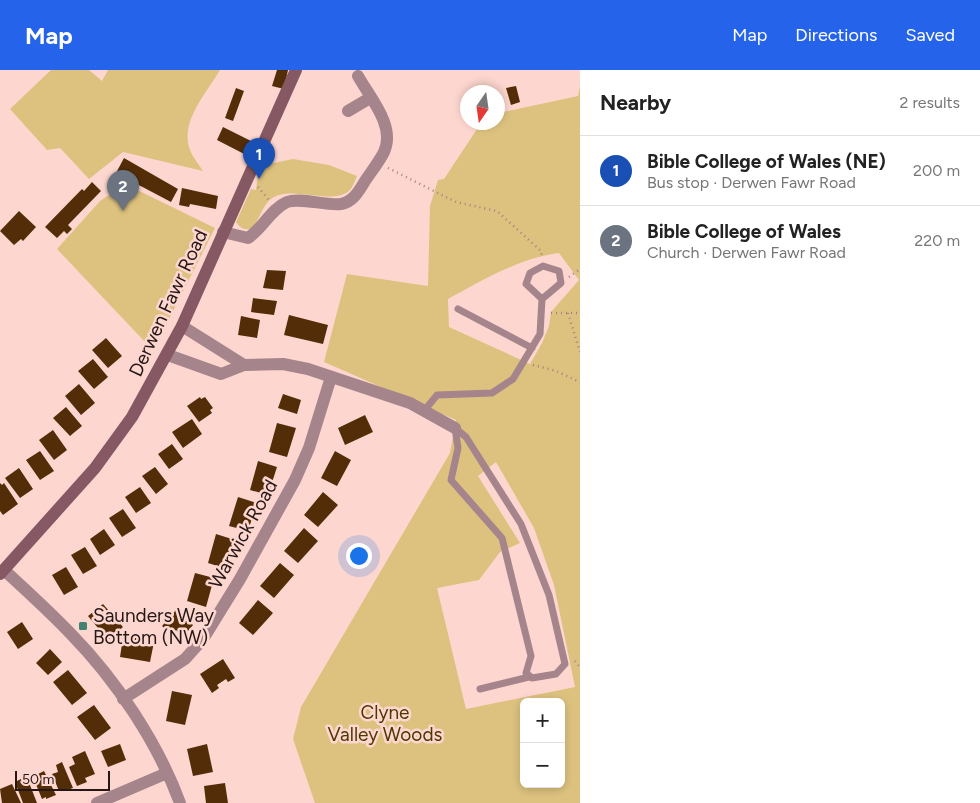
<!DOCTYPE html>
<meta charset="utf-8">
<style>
:root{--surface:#fff;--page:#f2f2f2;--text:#222;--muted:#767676;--line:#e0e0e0;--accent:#2563eb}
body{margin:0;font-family:Figtree,sans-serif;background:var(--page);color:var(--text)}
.controls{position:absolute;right:15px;bottom:15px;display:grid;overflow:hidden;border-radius:8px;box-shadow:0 2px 8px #0003}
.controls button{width:45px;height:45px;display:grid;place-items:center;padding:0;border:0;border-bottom:1px solid var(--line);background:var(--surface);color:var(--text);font:25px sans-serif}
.compass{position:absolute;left:460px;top:15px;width:45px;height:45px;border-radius:50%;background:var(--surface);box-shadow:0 2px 8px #0003;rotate:193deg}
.scale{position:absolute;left:15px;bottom:12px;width:95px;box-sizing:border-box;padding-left:5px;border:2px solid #251715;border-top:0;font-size:14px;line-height:18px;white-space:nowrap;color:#251715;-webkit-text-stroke:4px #fdd7cf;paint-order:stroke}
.you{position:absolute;left:358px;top:485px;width:18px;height:18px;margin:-12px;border:4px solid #fff;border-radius:50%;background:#1a73e8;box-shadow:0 0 0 8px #1a73e833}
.badge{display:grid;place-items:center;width:32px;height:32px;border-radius:50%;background:var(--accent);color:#fff;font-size:16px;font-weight:700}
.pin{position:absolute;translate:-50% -41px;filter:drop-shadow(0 1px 2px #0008)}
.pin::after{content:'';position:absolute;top:26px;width:18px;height:15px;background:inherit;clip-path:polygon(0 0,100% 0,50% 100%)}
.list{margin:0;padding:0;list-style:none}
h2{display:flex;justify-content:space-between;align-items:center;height:65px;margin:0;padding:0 20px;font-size:21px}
h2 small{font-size:16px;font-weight:400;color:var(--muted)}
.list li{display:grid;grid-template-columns:32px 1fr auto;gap:15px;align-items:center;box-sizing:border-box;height:70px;padding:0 20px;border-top:1px solid var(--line)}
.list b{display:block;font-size:19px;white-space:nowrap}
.list p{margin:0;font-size:16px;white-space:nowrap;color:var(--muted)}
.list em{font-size:16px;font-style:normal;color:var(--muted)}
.map{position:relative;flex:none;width:580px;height:733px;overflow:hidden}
header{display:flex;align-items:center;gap:30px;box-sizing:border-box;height:70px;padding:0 25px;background:var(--accent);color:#fff}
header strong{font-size:24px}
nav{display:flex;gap:28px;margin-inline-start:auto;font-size:18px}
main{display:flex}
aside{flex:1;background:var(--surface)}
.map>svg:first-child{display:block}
.green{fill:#ddc27f;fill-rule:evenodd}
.building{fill:#532d07}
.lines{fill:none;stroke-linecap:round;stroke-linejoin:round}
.path{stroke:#9f847e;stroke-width:2.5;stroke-dasharray:1 4;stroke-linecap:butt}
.lane{stroke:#a5848c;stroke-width:7}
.street{stroke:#a5848c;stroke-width:12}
.secondary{stroke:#865863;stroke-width:12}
.poi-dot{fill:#428271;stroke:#fdd7cf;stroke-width:2}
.labels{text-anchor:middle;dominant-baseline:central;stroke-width:5;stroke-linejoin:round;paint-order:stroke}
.street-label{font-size:19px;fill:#251715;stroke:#fdd7cf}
.poi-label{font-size:19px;fill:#251715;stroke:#fdd7cf;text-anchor:start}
.park-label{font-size:19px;fill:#4b3800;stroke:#fdd7cf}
</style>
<header>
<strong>Map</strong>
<nav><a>Map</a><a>Directions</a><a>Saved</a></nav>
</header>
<main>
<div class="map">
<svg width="580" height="733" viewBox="0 0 580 733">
<rect width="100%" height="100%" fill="#fdd7cf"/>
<path class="green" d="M51 0H89L102 11 108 0H220C208 21 181 50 189 77 191 85 198 93 203 101L123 82 89 109 60 78 47 80 10 39Z
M580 16V733H315L293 669 301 637 450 383 456 350 324 292 347 204 428 216 430 136 438 110 444 109 481 53 498 52V43L578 26ZM559 183 579 210 551 242 549 256 542 273 530 294 449 257 448 229C483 210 519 188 559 183ZM496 392 534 458 554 515 575 617 466 639 437 518 479 510 500 482 520 473 478 406ZM524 632H561V714H524Z
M293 89 329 95 357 106C355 110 353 117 350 120 332 137 292 114 271 129 262 136 260 149 252 158 245 161 240 158 236 152L251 119 256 120 259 96Z
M125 114 215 158 158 271 153 276 146 273 57 179 100 131Z"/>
<path class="building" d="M277 0H288L284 19 272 16Z
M516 16 520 32 511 35 506 18Z
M236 18 244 21 233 51 225 48Z
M223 57 257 74 250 87 217 70Z
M124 88 178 119 171 132 116 103Z
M92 112 101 121 68 155 72 159 67 164 64 161 57 168 45 157 82 119 84 121Z
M182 118 218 126 216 139 190 134 189 137 179 135Z
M19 141 36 157 23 171 21 169 14 175 0 161Z
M267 200 286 201 283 220 263 218Z
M253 228 277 231 274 245 251 242Z
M289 245 328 255 323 274 284 265Z
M241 246 260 250 257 268 238 265Z
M106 268 122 286 108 298 92 280Z
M93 289 108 307 94 319 78 301Z
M79 314 95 333 81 345 65 326Z
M283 324 301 330 297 344 278 338Z
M200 327 201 329 205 327 213 338 210 340 212 343 199 352 187 336Z
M66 337 82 356 70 366 53 348Z
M365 345 373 362 345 375 338 358Z
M192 349 202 364 183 378 172 362Z
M277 353 296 358 287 387 269 382Z
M53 360 67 380 54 390 39 370Z
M172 374 183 389 169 399 158 384Z
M40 381 54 401 40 410 26 390Z
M335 381 351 390 337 416 321 408Z
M258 391 277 397 268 425 250 420Z
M155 397 168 414 156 424 142 406Z
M19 398 33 419 20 428 5 408Z
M0 413 2 415 4 413 18 434 3 445 0 441Z
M140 417 151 433 136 443 125 427Z
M323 422 338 435 318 457 304 445Z
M238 427 257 433 248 461 229 456Z
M123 439 136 458 122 467 109 448Z
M304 458 318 471 298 493 284 481Z
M104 459 115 475 100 485 90 469Z
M216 464 235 470 227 499 208 493Z
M85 477 97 496 83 504 71 485Z
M280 493 294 505 274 528 260 516Z
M66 497 78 517 64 525 52 505Z
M195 503 214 508 206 537 187 531Z
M258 530 273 543 253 565 239 553Z
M103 534 123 557 108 570 88 546Z
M176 540 193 555 183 567 176 560 172 565 162 556Z
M22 552 33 569 18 579 7 562Z
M130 564 147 567V571L154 572 150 592 120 587 123 567 129 568Z
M50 579 62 592 48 605 36 593Z
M223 589 235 608 228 612 226 609 217 615 219 618 212 623 200 604Z
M68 600 87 623 72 635 53 612Z
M172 621 192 625 185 655 166 651Z
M94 635 111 658 95 670 77 647Z
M120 674 126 690 108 697 101 681Z
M207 674 213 702 193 706 187 679Z
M85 681 95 704 85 708 87 712 77 716 69 697 75 694 72 687Z
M62 692 73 718 64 721 63 719 59 721 52 704 58 702 56 695Z
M44 701 56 725 46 729V727L42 729 35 712 41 710 38 704Z
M21 709 22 712 28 710 37 733H23L15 712Z
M225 713 228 733H206L204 716Z
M12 714 21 733H2L0 719Z"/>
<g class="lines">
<path class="path" d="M388 98 456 132 497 141 541 181 542 187
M258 117 269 130
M569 207 580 199
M551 243H580
M568 243 580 282
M533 295 556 301 580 312
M575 591 580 598"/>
<path class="lane" d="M458 239 532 278
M424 341 437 325 492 323 513 309 540 264 542 229 526 214 530 203 543 196 559 201 561 213 542 229
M455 358 466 367 521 454 549 525 565 594 556 604 532 608 526 603 531 586 502 468 451 410 458 378Z
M480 619 529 607"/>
<path class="street" d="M348 41 370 28
M223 162 248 168C263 158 271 139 287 132 300 127 326 136 341 134 353 132 359 121 365 111 371 102 379 92 384 82 396 56 370 28 358 6
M182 256 244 295
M168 285 221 304 244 295 283 294 308 299 410 333 455 358
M4 500C27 521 50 542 71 564 116 610 158 673 180 733
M123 629 185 589 203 569 240 509 295 410 309 378 331 307
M97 733 167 703"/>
<path class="secondary" d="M0 504 95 398 132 347 182 256 296 0"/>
</g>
<rect class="poi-dot" x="78" y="551" width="10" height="10" rx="2.5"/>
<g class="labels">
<g class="street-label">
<text transform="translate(168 233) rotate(-65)">Derwen Fawr Road</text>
<text transform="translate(243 464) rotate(-61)">Warwick Road</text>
</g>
<g class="poi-label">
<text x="93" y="545">Saunders Way<tspan x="93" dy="22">Bottom (NW)</tspan></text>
</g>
<g class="park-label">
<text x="385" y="642">Clyne<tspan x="385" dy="22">Valley Woods</tspan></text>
</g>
</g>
</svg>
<div class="controls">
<button>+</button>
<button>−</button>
</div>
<svg class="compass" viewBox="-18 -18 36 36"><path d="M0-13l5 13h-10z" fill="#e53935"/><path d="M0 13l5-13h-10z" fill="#767676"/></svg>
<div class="scale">50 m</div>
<div class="you"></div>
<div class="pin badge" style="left:259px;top:109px;background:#1a4fb4">1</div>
<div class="pin badge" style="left:123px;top:141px;background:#6b7280">2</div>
</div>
<aside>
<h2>Nearby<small>2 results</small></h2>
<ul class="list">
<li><span class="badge" style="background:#1a4fb4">1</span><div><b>Bible College of Wales (NE)</b><p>Bus stop · Derwen Fawr Road</p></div><em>200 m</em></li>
<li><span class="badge" style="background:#6b7280">2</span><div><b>Bible College of Wales</b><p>Church · Derwen Fawr Road</p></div><em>220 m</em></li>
</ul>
</aside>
</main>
